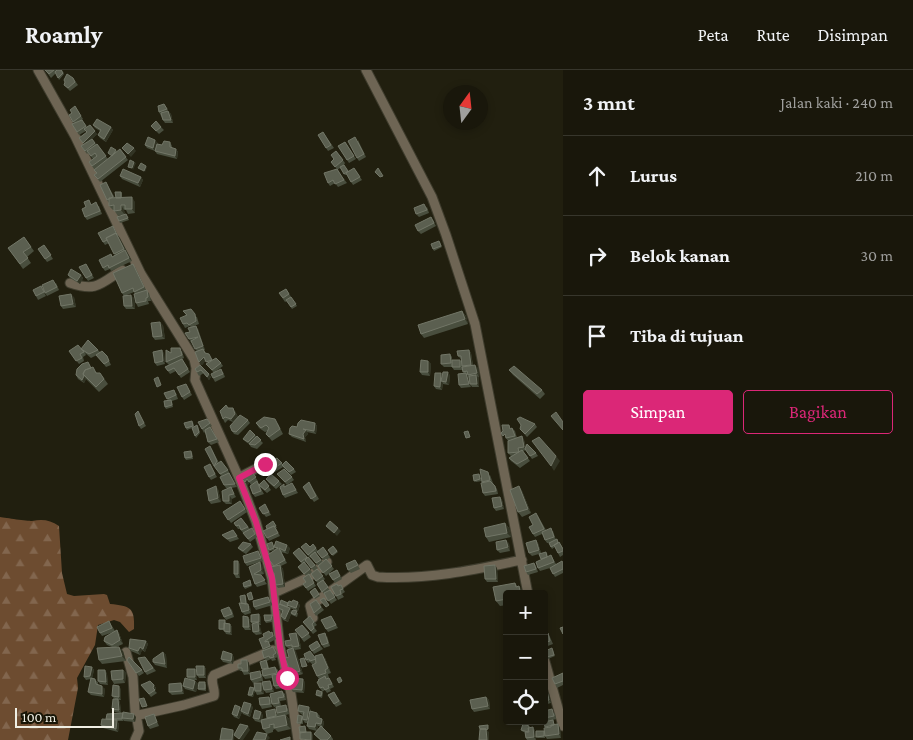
<!DOCTYPE html>
<html lang="id">
<meta charset="utf-8">
<style>
:root{--surface:#19170b;--page:#262419;--text:#f1f3f6;--muted:#9f9f9d;--line:#37362c;--accent:#db2777}
body{margin:0;font-family:"Crimson Pro",serif;background:var(--page);color:var(--text)}
.controls{position:absolute;right:15px;bottom:15px;display:grid;overflow:hidden;border-radius:5px;box-shadow:0 2px 8px #0003}
.controls button{width:45px;height:45px;display:grid;place-items:center;padding:0;border:0;border-bottom:1px solid var(--line);background:var(--surface);color:var(--text);font:25px sans-serif}
.compass{position:absolute;left:443px;top:15px;width:45px;height:45px;border-radius:50%;background:var(--surface);box-shadow:0 2px 8px #0003;rotate:15deg}
.scale{position:absolute;left:15px;bottom:12px;width:99px;box-sizing:border-box;padding-left:5px;border:2px solid #efeee3;border-top:0;font-size:14px;line-height:18px;white-space:nowrap;color:#efeee3;-webkit-text-stroke:4px #171506;paint-order:stroke}
.stop{position:absolute;width:15px;height:15px;margin:-11px;border:4px solid #db2777;border-radius:50%;background:#fff}
.stop.end{background:#db2777;border-color:#fff;box-shadow:0 1px 5px #0008}
.list{margin:0;padding:0;list-style:none}
h2{display:flex;justify-content:space-between;align-items:center;height:65px;margin:0;padding:0 20px;font-size:21px}
h2 small{font-size:16px;font-weight:400;color:var(--muted)}
.list li{display:grid;grid-template-columns:32px 1fr auto;gap:15px;align-items:center;box-sizing:border-box;height:80px;padding:0 20px;border-top:1px solid var(--line)}
.list b{display:block;font-size:19px;white-space:nowrap}
.list em{font-size:16px;font-style:normal;color:var(--muted)}
.actions{display:flex;gap:10px;padding:15px 20px}
.actions a{flex:1;padding:11px 0;border:1px solid var(--accent);border-radius:5px;text-align:center;font-size:18px;color:var(--accent)}
.actions .main{background:var(--accent);color:#fff}
.icon{flex:none;width:28px;height:28px;fill:none;stroke:currentColor;stroke-width:2;stroke-linecap:round;stroke-linejoin:round}
.map{position:relative;flex:none;width:563px;height:670px;overflow:hidden}
header{display:flex;align-items:center;gap:30px;box-sizing:border-box;height:70px;padding:0 25px;background:var(--surface);border-bottom:1px solid var(--line)}
header strong{font-size:24px}
nav{display:flex;gap:28px;margin-inline-start:auto;font-size:18px}
main{display:flex}
aside{flex:1;background:var(--surface)}
.map>svg:first-child{display:block}
.forest{fill:url(#forest-firs)}
.lines{fill:none;stroke-linecap:round;stroke-linejoin:round}
.minor-casing{stroke:#3e3c2d;stroke-width:11}
.minor{stroke:#6e6554;stroke-width:9}
.wall{fill:#494e3e}
.shaded-wall{fill:#323424}
.building{fill:#5b5f50;stroke:#727667}
.route{stroke:#db2777;stroke-width:6}
</style>
<header>
<strong>Roamly</strong>
<nav><a>Peta</a><a>Rute</a><a>Disimpan</a></nav>
</header>
<main>
<div class="map">
<svg width="563" height="670" viewBox="0 0 563 670">
<defs>
<pattern id="forest-firs" width="22" height="20" patternUnits="userSpaceOnUse" patternTransform="scale(1.25)"><rect width="22" height="20" fill="#6d4c30"/><path d="M5 1l3.5 6h-7zM16 11l3.5 6h-7z" fill="#82664e"/></pattern>
</defs>
<rect width="100%" height="100%" fill="#211f0f"/>
<path class="forest" d="M0 447C6 448 27 451 32 451 43 449 50 450 59 456L62 503 67 524 74 526 104 524 107 525 110 534C130 536 135 537 134 559L129 562 120 552 114 550 98 555 95 575 77 608 78 618 68 670H0Z"/>
<g class="lines">
<g class="minor-casing">
<path id="minor" d="M38 0 75 66 141 204 194 289 196 298 195 310 239 408 256 452 272 509 280 577 291 624 298 670
M366 0 432 127 446 165 475 254 528 524
M70 213C97 222 100 214 122 200
M242 406 265 394
M274 523 309 507 327 492
M313 548 310 536 367 495 372 505 378 507C427 510 474 500 522 490
M126 582 133 607 135 641 136 644 139 645 184 635 214 626C216 619 209 611 214 605L273 580
M544 588 563 656
M135 670 139 661 136 644"/>
</g>
<use href="#minor" class="minor"/>
</g>
<path class="wall" d="M45 0H62L64 4 59 10 56 3 51 8Z
M73 8 78 15 70 21 64 15Z
M164 34 168 40 165 42 168 41 171 44 173 53H165L163 50 159 42Z
M75 36 83 49 82 50 87 57 97 64 92 69 108 89 112 86 108 83 116 80 117 82 120 79 128 90 100 112 94 105 97 103 89 92 93 89 88 83 87 84 81 76 84 74 79 68 87 62 86 61 79 65 72 54 74 53 69 45 72 43Z
M93 55 111 57 113 60 106 72 100 68 98 65 100 61 95 58Z
M151 56 161 57 164 60 159 64Z
M323 62 334 78 328 81 318 65Z
M155 70 157 74 162 75 170 72 172 76V78L176 79 178 82 177 89 157 84 155 81V79V81L147 78 145 75Z
M358 70 366 87 359 91 357 88Z
M345 72 356 89 349 93 338 76Z
M336 81 345 93 344 95 348 101 354 98 362 110 353 115 347 105H345L340 98 337 100 347 113 338 117 335 113 330 116 328 113 337 99 331 92 334 89 331 85Z
M120 106 141 107 143 110 140 117 122 109Z
M106 112 115 128 121 122 122 123V128L135 132V143L128 144 126 140H124L125 145 126 144 129 150 120 153 119 151 122 145 118 146 114 140H113L109 136V133L107 130Z
M92 134 99 136 102 144 87 150 85 147Z
M427 137 429 143 419 147 416 144Z
M433 150 436 156 421 164 418 161Z
M113 156 132 191 111 201 110 199 105 201 103 198 112 187 115 185 109 173 105 175 103 172Z
M24 167 34 181 27 187 31 193 23 199 8 178Z
M440 172 442 177 434 181 433 179Z
M44 175 53 189 47 192 38 179Z
M86 194 94 208 88 211 86 208Z
M135 197 146 220 149 223 151 231H148L149 234 138 237 136 233 135 223 134 222 127 225 134 228 135 239H126L124 236V226L122 223Z
M68 205H81L83 208 80 214 70 208Z
M56 213 59 220 47 226 45 223Z
M41 216 46 226 38 230 36 226Z
M286 219 297 236 292 239 287 231 285 232 279 223Z
M74 227 76 237 63 239 61 236Z
M183 241 197 247 199 254 194 256 198 259 205 280H204L206 284 213 290 221 293 223 296 216 301 223 302 225 307 215 312 213 308 214 303 206 294H208L206 290 202 295 198 290 197 282 192 272H191L185 263 190 262 191 258 190 256 185 258 183 254 186 245Z
M462 241 466 246 468 254 424 268 421 264Z
M163 255 165 269 155 270 153 267Z
M81 279 98 280 100 282 107 286 111 295 106 297 97 285 91 288 85 283 86 285 83 287 84 291 79 294 69 281Z
M469 280 471 283 473 295 478 298 479 307H478L479 308V317H472L470 314 471 317 461 318 459 315 464 303 463 300H454L452 297H444L441 294 450 284 452 287V290L461 291V289L458 286Z
M182 281 184 288 182 289 190 302 181 308 176 301 170 304 165 297 169 295 166 292 171 283Z
M164 283 165 294 157 296 155 293Z
M428 291 431 294 430 306 422 305 420 302Z
M88 292 91 298 97 303H100L108 314 99 322 86 309 84 313 78 309 76 305Z
M200 295 211 307 209 310 204 303 199 306 195 299Z
M509 300 542 320 545 324 540 329 513 305Z
M442 305H450L449 315 443 314V313L442 320 436 319 434 316Z
M186 314 192 325 184 330 182 327Z
M164 323H176L178 329 172 331 173 337 166 339 165 337 168 330Z
M228 338 235 341 238 347 233 352 228 350 225 353 223 349Z
M138 341 146 356 141 359 139 356Z
M207 349 212 356 210 357 219 372 211 375 208 372 205 362 204 363 202 359Z
M248 350 250 353 238 365 234 364 232 361Z
M193 352 194 356H198L200 363 196 368 192 358 187 360 186 358Z
M256 353 278 354 283 364 272 371 266 364 268 361 265 362 259 358Z
M315 353 317 356 316 364 307 362 308 364 305 367 306 372 292 367 289 364 297 357Z
M535 354 537 357 527 367 520 359 521 355Z
M512 358 515 361 517 368 522 366 524 370 526 377 536 383 538 386 532 389 526 380 523 381 530 391 520 398 511 391 509 388 511 386 508 383V371L506 368 505 369 511 359Z
M255 365 263 373 257 379 251 377 249 374 246 372 243 369Z
M212 379 219 393 228 400 230 404H229L237 417 231 418 236 427 232 429V434H226L223 431 231 418H226L224 415 222 407 214 396Z
M192 382 193 389 186 390 185 388Z
M277 388 282 394 294 399 296 402 291 405 283 397 275 402 264 389 273 390Z
M210 394 217 407 211 410 209 407Z
M250 400 258 411 257 412 259 414 264 410 271 420 267 423 260 417 264 424 255 427 253 424 251 415 249 412 248 415 241 408 246 405Z
M277 404 292 407 294 410 287 415Z
M479 404 482 411 476 412 474 411Z
M490 405 493 413 497 419 498 424 485 426 483 423 482 413V412Z
M266 409 279 411 282 414 276 419 269 413Z
M309 412 319 429 314 432 303 417Z
M286 416H294L298 423 285 428 283 425Z
M519 416 522 421 531 443 522 447 518 442Z
M218 419 221 432 211 434 209 431Z
M500 427 502 430 504 439 496 441 494 438Z
M240 431 247 442 231 453 223 442Z
M265 434 271 445 266 447 259 438Z
M538 446 546 460 553 461 556 470 558 473 559 472 563 478V485L560 487 555 477 552 479 549 473H547L545 470 542 464 535 467 533 464V455Z
M241 448 250 459 252 458 257 467 250 472 240 459H238L234 453Z
M273 451 277 458H276L280 466 269 471 267 468V459Z
M505 453 509 458 511 467 489 472 486 467Z
M233 460 239 469 230 472 222 465Z
M536 470 538 473 541 483H547L548 487 551 485 556 494 563 493V503L555 507 550 498 540 501 538 498 541 489 539 484 532 486 529 483Z
M272 472 274 477 290 478 288 484 281 482 287 493 281 496 283 499 285 517 278 518 276 515 275 506 272 503 274 496 276 479 274 477 275 480 270 481 269 480Z
M509 473 510 481 500 483 497 480Z
M251 474 253 477 246 484 241 481 238 478Z
M333 476 338 482 333 486 328 480Z
M301 477 316 478 318 481 316 483 323 492 324 491 317 482 323 477 330 487 327 490 334 499 326 506 311 487 310 488Z
M299 478 318 498 314 501 306 492 305 493 312 502 309 505 316 516 308 521 303 514 306 512V506L298 497 302 494 293 483Z
M260 484 263 491 247 496 245 493Z
M355 490 360 499 351 503 348 500Z
M534 493 536 496 538 502 528 505 526 502Z
M240 494V508H236L234 504Z
M262 495 264 504 260 505 267 514 257 517 255 514 249 497Z
M497 498 498 512H487L485 509Z
M317 499 325 509 323 511 337 530 331 534 317 514H318L311 504Z
M337 500 342 509 335 513 329 504Z
M250 510 252 516 245 519 244 517Z
M515 513 518 517 519 516 523 521V524H507V535L500 536 496 531 493 517Z
M341 515 345 522 342 524 344 527 338 530 336 526 338 516Z
M315 518 320 526 315 529 310 522Z
M245 525 246 527 247 534 250 537 251 543 245 545 242 542 241 533Z
M268 527 273 535 256 540 254 537Z
M316 530 324 540 316 546 314 543Z
M288 532H292L300 535 298 541 290 538 289 536 288 538H290L292 541 298 543 297 547 292 545 291 544 288 552 283 550 281 546 282 542 280 541 278 538Z
M229 537 232 540 234 547 226 550 224 547Z
M273 546 272 552 266 553 265 551Z
M310 546 317 555 314 557 317 561 313 564 303 552Z
M248 547 250 550 251 560H245L243 557Z
M261 547V555H259L262 564 256 565 253 562 252 554 251 552Z
M333 549 338 558 328 562 326 559Z
M225 550 226 553 230 554 232 557V565L226 564 224 560H220L219 559Z
M109 551 115 561 117 560 119 563 123 574 116 577 123 581 126 591 102 594 99 590 112 577 107 575 104 571 114 562 102 566 100 563Z
M302 555 311 567 304 572 295 560Z
M269 561 270 563 272 562 276 569 269 573 272 578 273 577 276 580 278 587 275 588 276 590 272 591 271 589 267 591 269 598 275 597 278 600 279 604 281 607 283 618 276 619 274 616 272 608 265 609 263 606 266 590 264 588V580L263 579 264 567Z
M296 563 299 566 301 579 295 580 303 604 293 607 291 604 289 587 293 578 289 579 286 576Z
M548 563 550 567 553 574 545 577 544 565Z
M327 566 330 576 324 578 322 575Z
M146 571 148 574 145 582 142 580 140 585 131 581 129 578Z
M317 571 323 579 314 584 309 576Z
M553 580 555 586 548 589 547 587Z
M163 582 166 585 167 598 155 595 153 592Z
M145 587 156 601 147 605 145 602Z
M234 587 233 594 223 592 221 589Z
M315 588H325L331 603 328 604 329 608 326 609 331 611 334 617 330 619 331 621 327 623 325 620 322 622 323 623 322 628 317 626 316 625 322 621 320 618 319 609 317 606 316 593 312 594 310 592 308 593 306 590Z
M127 590 142 600 144 603 139 606Z
M247 590 249 593 250 603 262 604 263 611 253 613 251 610 250 604 244 605 242 601H240L238 598 241 594Z
M204 596 206 599V608H199L197 605V610H192L195 611 198 614 196 622 185 619 183 616 189 609 187 607 195 599 196 601Z
M92 597 94 600 92 608 98 612V615L105 619 104 627 91 625 88 622 91 609 86 610 84 607Z
M105 600 107 604 108 615 100 614 98 611Z
M123 600 126 603 125 613 114 614 112 610Z
M563 603V615L557 618 555 614Z
M305 612 304 623 293 622 291 619Z
M181 613 184 624 172 625 169 622Z
M261 613 263 616 272 614 274 622 266 623 264 620 263 617 264 624 257 625 255 621 253 627 249 626 248 625Z
M206 614V621L199 620 198 619Z
M141 615H154L156 618 155 621 157 623 151 627Z
M121 619V630H119L120 633 121 643 115 642 112 639 115 629 112 626Z
M282 621 285 624 286 630 280 631 281 636 274 637 271 632 272 637 262 639 260 635 269 627 271 630Z
M544 621 549 624 551 633 544 635Z
M334 622 342 634 336 637 328 625Z
M486 627 489 630 490 639 474 642 472 639Z
M240 637 242 639 253 637 250 647 243 644 242 642 239 649 234 647 232 644Z
M288 638 289 644 286 645 289 649 291 659 278 662 275 659 273 660V662L267 664 263 659 262 653 255 651 253 648 263 645 262 649 267 648 277 643Z
M311 640V641L317 643 320 646 319 648 322 649 324 652 323 657H321L331 666 333 669V670H320L314 664 321 657 318 656 317 661 309 659 307 656V653H305L303 650V654H299L297 653 303 647V645L301 644 298 641Z
M555 643 556 649 550 651 553 650 555 655 558 654 560 658 561 668 547 669 545 666V668H538L536 667 544 662 547 651 545 648Z
M154 644 159 656 150 659 148 656Z
M136 647 135 652 124 651 123 650V651H117L119 654 118 662 103 658 101 655 106 649Z
M534 651H544V652L535 653Z
M531 657H533L535 661 536 670H527L526 668 525 662H523L521 660Z"/>
<path class="shaded-wall" d="M168 41 171 44 173 53 171 50Z
M111 57 113 60 106 72 104 69Z
M95 61 97 64 86 76 83 73Z
M155 70 158 73 155 81 153 78Z
M134 78 136 81 131 87 128 84Z
M176 79 178 82 177 89 175 86Z
M134 92 136 93 133 100 132 98Z
M146 96 147 97 145 102 144 101Z
M141 107 143 110 140 117 138 113Z
M132 127 135 132V143L132 139Z
M121 135 124 140 125 145 121 140Z
M116 163 120 168 132 191 129 188Z
M81 205 83 208 80 214 77 211Z
M71 224 74 227 76 237 73 234Z
M131 225 134 228 135 239 132 236Z
M462 241 466 246 468 254 465 249Z
M160 252 163 255 165 269 162 266Z
M196 256 198 259 205 280 203 276Z
M162 280 164 283 165 294 163 291Z
M469 280 471 283 473 298 471 295Z
M204 287 206 290 202 295 199 292Z
M428 291 431 294 430 306 428 302Z
M475 295 478 298 479 307 477 303Z
M448 302 450 305 449 315 446 312Z
M441 303 443 306 441 311 443 313 442 320 440 317Z
M466 303 468 306 471 317 469 314Z
M209 304 211 307 209 310 207 307Z
M476 305 479 308V317L477 314Z
M84 306 86 309 84 313 82 310Z
M233 338 238 347 233 352 231 349Z
M315 353 317 356 316 364 314 361Z
M306 360 308 364 305 367 306 372 304 369 303 364Z
M522 366 524 370 526 380 524 377Z
M556 386 560 391 554 401 551 396Z
M247 409 249 412 248 415 245 412Z
M216 416 218 419 221 432 218 428Z
M519 416 522 421 531 443 528 439Z
M229 425 232 429V434L229 431Z
M500 427 502 430 504 439 502 436Z
M505 453 509 458 511 467 507 463Z
M338 458 341 461 337 466 334 463Z
M506 470 509 473 510 481 508 477Z
M536 470 538 473 541 483 539 480Z
M287 475 290 478 288 484 285 481Z
M238 491 240 494V508L238 504Z
M260 492 262 495 264 504 261 500Z
M280 495 283 499 285 517 283 514Z
M495 495 497 498 498 512 496 509Z
M519 516 523 521V524H522L520 521Z
M298 532 300 535 298 541 296 538Z
M248 534 250 537 251 543 249 540Z
M290 538 292 542 288 552 285 549Z
M259 544 261 547V555L259 552Z
M248 547 250 550 251 560 249 557Z
M258 552 260 556 262 564 259 561Z
M230 554 232 557V565L230 562Z
M117 560 119 563 123 574 120 570Z
M296 563 299 566 301 579 299 576Z
M146 571 148 574 145 582 143 579Z
M119 577 123 581 126 591 122 586Z
M140 577 142 580 140 585 138 581Z
M293 578 296 581 303 604 300 601Z
M163 582 166 585 167 598 165 594Z
M232 584 234 587 233 594 231 591Z
M322 584 325 588 331 603 328 598Z
M247 590 249 593 250 604 248 601Z
M204 596 206 599V608L204 605Z
M92 597 94 600 92 609 90 606Z
M195 599 197 602V610L195 607Z
M105 600 107 604 108 615 106 612Z
M123 600 126 603 125 613 123 609Z
M279 604 281 607 283 618 281 615Z
M303 609 305 612 304 623 302 620Z
M195 611 198 614 196 622 193 619Z
M270 611 272 614 274 622 272 619Z
M181 613 183 616 184 624 182 621Z
M261 613 263 616 264 624 261 621Z
M154 615 156 618 155 621 153 618Z
M102 616 105 619 104 627 102 624Z
M119 616 121 619V630L119 627Z
M254 618 255 620 253 627 252 625Z
M547 621 549 624 551 633 549 630Z
M486 627 489 630 490 639 488 636Z
M118 629 120 633 121 643 119 640Z
M251 634 253 637 250 647 248 644Z
M240 637 242 640 241 641 242 642 239 649 237 646Z
M309 637 311 640 309 653 307 650Z
M261 642 263 645 262 653 259 649Z
M134 644 136 647 135 652 133 649Z
M285 645 289 649 291 659 287 655Z
M322 649 324 652 323 657 321 654Z
M117 650 119 654 118 662 116 659Z
M316 653 318 656 317 661 315 657Z
M558 654 560 658 561 668 559 664Z
M248 656 250 660 243 670H240L239 669Z
M533 657 535 661 536 670 534 667Z
M486 659 489 662V670H487Z
M233 660 235 663 234 670H232Z
M311 662 313 665V670H311Z
M267 664 270 668 268 670H265Z"/>
<path class="building" d="M45 0H54L49 4Z
M57 0H61L63 3 58 8 55 2Z
M67 4 73 8 75 12 68 18 64 15 65 12 64 10Z
M164 34 167 39 159 42 158 36Z
M75 36 81 46 73 52 69 45 72 43 70 40Z
M168 41 171 50H163L161 43Z
M97 49 111 57 104 69 98 65 101 60 93 55Z
M82 50 86 56 77 62 72 54Z
M156 51 161 57 156 61 151 56Z
M90 55 95 61 83 73 79 68 87 62 84 59Z
M323 62 331 75 326 78 318 65Z
M148 67 155 70 153 78 145 75Z
M355 67 364 84 357 88 348 71Z
M92 69 95 73 85 81 81 76Z
M164 71 170 72V77L176 79 175 86 155 81 157 74 162 75Z
M345 72 354 86 347 90 338 76Z
M127 73 134 78 128 84 122 78Z
M97 74 106 86 92 96 89 92 97 86 95 83 91 86 87 81Z
M111 77 116 80 112 86 108 83Z
M120 79 126 87 98 109 94 105 97 103 94 100Z
M336 81 343 90 335 97 331 92 334 89 331 85Z
M130 90 134 92 132 98 128 97Z
M141 93 146 96 144 101 138 98Z
M344 95 348 101 344 104 340 97Z
M354 98 360 107 351 112 346 103Z
M378 98 383 106 380 107 375 102Z
M123 99 141 107 138 113 120 106Z
M337 99 344 110 335 114 333 110 328 113 324 103Z
M106 112 113 127 107 130 100 115Z
M115 122H121V128H116Z
M132 127V139H125V135H121V140L114 141V135L109 136V128Z
M89 130 91 135 96 132 100 141 85 147 82 139 86 137 84 132Z
M424 134 427 140 416 144 414 138Z
M126 144 128 148 119 151 117 147Z
M431 147 434 153 418 161 415 155Z
M113 156 117 165 116 163 106 168 107 170 103 172 98 163Z
M116 163 124 179 114 184 106 168Z
M24 167 31 177 23 182 28 188 20 194 8 178Z
M439 171 441 176 433 179 431 174Z
M44 175 51 185 45 189 38 179Z
M125 180 129 188 109 198 108 195 103 198 99 190 111 184 112 187Z
M86 194 92 205 86 208 79 197Z
M133 194 144 217 134 222 133 218 122 223 113 203Z
M71 199 81 205 77 211 68 205Z
M53 210 57 217 45 223 42 215Z
M41 216 44 222 36 226 33 220Z
M286 219 289 224 283 228 279 223Z
M147 220 148 227 146 228V231L136 233 134 224Z
M71 224 73 234 61 236 59 226Z
M131 225 132 236H124L123 226Z
M291 227 296 234 291 237 286 230Z
M191 239 195 244 196 251 189 255 187 253 183 254 180 248 187 245 183 241Z
M462 241 465 249 421 264 418 255Z
M160 252 162 266 153 267 151 253Z
M196 256 203 276 195 279 191 271 198 267 189 269 185 263 190 262 188 258Z
M88 270 98 280 89 284 81 279Z
M78 275 84 282 80 284 82 288 76 291 69 281Z
M171 278H180L182 285 166 292V280L171 283Z
M203 279 205 283 209 284 212 290 206 292 204 287 199 292 198 290 195 282Z
M162 280 163 291 155 293 153 282Z
M469 280 471 295 462 296 461 286H458L457 281Z
M102 281 107 286 109 291 104 294 96 285Z
M450 284 451 293 441 294V285Z
M216 288 221 293 212 300 206 294Z
M182 289 188 299 179 305 174 298 168 301 165 297Z
M421 290 428 291V302H420Z
M452 290H460V297H452Z
M88 292 91 298 85 300 83 304 84 306 82 310 76 305 77 299 82 294Z
M200 295 209 304 207 307 201 300 197 302 195 299Z
M475 295 477 303 468 305 467 301 463 302 462 297Z
M514 296 542 320 537 324 509 300Z
M93 297 96 303H100L104 309 96 317 83 304 85 300Z
M221 299 223 304 213 308 211 304Z
M443 302H448L446 312 441 311Z
M435 303H441L440 317 434 316Z
M466 303 469 314 459 315 458 304Z
M476 305 477 314H470L469 306Z
M158 307 161 315 157 317 154 309Z
M186 314 190 322 182 327 177 317Z
M174 320 176 325 167 329 164 323Z
M171 330 172 335 165 337 164 331Z
M226 335 228 338H233L235 344 231 349 225 347 223 349 220 341Z
M138 341 144 353 139 356 135 344Z
M556 342 563 352V360L551 346Z
M240 345 248 350 236 362 232 361 230 356Z
M264 347 275 349 280 359 269 367 266 364 269 358 266 355 261 358 256 353Z
M520 347 535 354 525 364 520 359 521 355 517 349Z
M207 349 210 353 202 359 198 352Z
M301 350 315 353 314 361 303 359 306 360 303 364 304 369 289 364 290 358 292 356 297 357 298 353Z
M192 351 193 356 186 358 184 353Z
M197 355 199 362 195 366 192 358Z
M502 355H509L510 359 512 358 515 366 506 368 505 364 503 366 501 363 503 361Z
M210 357 217 369 208 372 205 360Z
M250 360 255 365 248 372 243 369Z
M468 361 470 367 466 368 464 362Z
M257 366 261 370 255 375 249 374Z
M522 366 524 377 518 378 519 382 508 383V371Z
M539 367 556 386 551 396 532 371Z
M527 374 536 383 530 386 525 379Z
M210 376 217 391 214 396 221 391 228 400 220 404 214 396 205 379Z
M522 380 528 388 517 394 509 388Z
M191 381 192 387 185 388 184 382Z
M269 386 273 390 277 388 282 393 273 399 264 389Z
M286 391 294 399 289 402 282 395Z
M210 394 215 404 209 407 204 397Z
M284 399 292 407 285 412 277 404Z
M480 399 488 402 490 410 482 412Z
M250 400 256 407 249 412 247 409 245 412 241 408 246 405 244 403Z
M229 403 235 414 224 415 220 407Z
M271 404 279 411 274 416 266 409Z
M479 404 480 409 474 411 473 405Z
M264 410 269 416 265 420 259 415Z
M257 411 261 421 253 424 250 416Z
M490 411 495 416 496 421 483 423 481 413Z
M309 412 316 426 311 429 303 417Z
M292 413 296 420 283 425 280 417 284 414V417Z
M216 416 218 428 209 431 207 420Z
M519 416 528 439 518 442 510 420Z
M231 417 234 424 229 425V431H223L222 421Z
M500 427 502 436 494 438 492 428Z
M240 431 245 439 228 450 223 442Z
M265 434 269 442 263 444 259 438Z
M536 443 544 459 533 464 529 457 533 455 529 447Z
M241 448 248 457 241 460 239 455 236 456 234 453Z
M273 451 276 456 274 457V456L267 459 266 456Z
M330 451 338 458 334 463 326 456Z
M505 453 507 463 486 467 484 458Z
M274 456 278 463 267 468 263 461Z
M252 458 255 464 248 469 243 463Z
M551 458 554 467 545 470 542 462Z
M233 460 237 466 227 469 222 465Z
M557 469 558 473 551 477 549 473Z
M506 470 508 477 497 480 496 472Z
M536 470 539 480 529 483 526 473Z
M276 471 287 475 285 481 279 478 285 490 274 496 266 486 278 478 274 477Z
M243 472 251 474 243 481 238 478Z
M272 472 274 478 269 480 267 474Z
M559 472 563 479V481L558 483 554 475Z
M306 473 310 477 313 474 316 478 308 485 301 477Z
M333 476 337 481 332 485 328 480Z
M323 477 328 484 322 488 317 482Z
M299 478 307 487 301 492 293 483Z
M258 481 261 488 245 493 243 486Z
M315 482 321 490 316 493 310 486Z
M546 482 547 487 541 489 539 484Z
M551 485 554 492 538 498 536 492Z
M308 487 315 495 311 498 305 490Z
M326 489 332 496 323 503 318 496Z
M355 490 358 495 348 500 346 494Z
M234 491H238V504H234Z
M562 491 563 493V499L553 504 550 498Z
M260 492 261 500 254 504 261 505 265 510 255 514 249 497Z
M304 492 310 499 304 504 298 497Z
M534 493 536 499 526 502 524 496Z
M280 495 283 514 276 515 274 503H272L271 497Z
M495 495 496 509H485L484 496Z
M317 499 323 506 316 511 311 504Z
M337 500 340 506 333 510 329 504Z
M309 504 314 513 306 518 303 514 306 512 303 508Z
M250 510 251 515 244 517 243 513Z
M323 510 328 517 322 522 317 514Z
M515 513 516 517 519 516 520 521 514 522V524H507V529L496 531 493 517Z
M337 514 338 516 341 515 343 519 340 520 341 524 336 526 331 517Z
M315 518 319 524 314 528 310 522Z
M330 520 335 527 328 531 324 523Z
M251 522 253 529 249 530 247 524Z
M245 525 246 534 241 533 240 526Z
M268 527 270 532 254 537 253 531Z
M324 528 329 535 326 537 320 530Z
M281 530 288 533 287 537 280 534Z
M293 530 298 532 296 538 287 535 289 531 292 532Z
M316 530 321 537 314 543 310 534Z
M239 533 248 534 249 540 242 542Z
M279 534 290 538 285 549 281 546 283 540 278 538Z
M229 537 232 544 224 547 221 540Z
M293 540 297 541 295 545 291 543Z
M259 544V552H251V545Z
M264 545H272L271 550 265 551Z
M243 546 248 547 249 557H243Z
M310 546 314 552 312 554 314 558 311 561 303 552Z
M331 546 336 555 326 559 321 550Z
M219 550H225L224 559H219Z
M109 551 112 558 100 563 97 557Z
M258 552 259 561 253 562 252 554Z
M224 553 230 554V562L224 561Z
M302 555 309 563 302 568 295 560Z
M563 557V564L560 558Z
M117 560 120 570 112 575 104 571 105 567Z
M269 561 270 563 272 562 273 566 265 571V572L268 571 270 576 263 579 259 569 264 567 263 564Z
M296 563 299 576 292 577V575L286 576 285 571 291 570 289 564Z
M325 563 328 573 322 575 318 565Z
M548 563 550 571 544 573V565Z
M130 569 146 571 143 579 140 577 138 581 129 578Z
M317 571 320 576 312 581 309 576Z
M119 577 122 586 99 590 97 578Z
M273 577 276 583 273 585 274 587 270 588 269 586 264 588 262 581Z
M293 578 300 601 291 604 285 588 289 587 287 580Z
M552 578 554 585 547 587 545 581Z
M223 581 232 584 231 591 221 589Z
M310 581 316 589 310 591 309 589 306 590 304 584Z
M163 582 165 594 153 592V589Z
M322 584 328 598 325 600 326 603 317 606 312 595 316 593 315 586Z
M129 587 142 600 136 603 127 590Z
M145 587 153 598 145 602 138 588Z
M304 588 307 596 302 597 300 589Z
M241 590H247L248 601H242V598H238V594H241Z
M266 590 268 598 262 599 260 592Z
M85 596 92 597 90 606 84 607Z
M196 596H204V605H197Z
M275 597 277 603 263 606 262 600Z
M187 599H195V607H187Z
M98 600H105L106 612 98 611Z
M123 600V609L112 610 111 601Z
M260 601 261 607 251 610 250 603Z
M563 603V611L555 614 552 608Z
M279 604 281 615 274 616 272 605Z
M325 606 326 609 329 608 332 614 328 615 329 618 325 620 323 617 320 618 317 612 319 611 318 610Z
M340 607 342 611 339 613 337 609Z
M91 608 95 609 96 614 102 616V624L88 622Z
M185 608 195 611 193 619 183 616Z
M292 608 303 609 302 620 291 619Z
M150 611 154 615 153 618 155 620 149 624 141 615Z
M270 611 272 619 264 620 262 612Z
M199 612H205V619H198Z
M181 613 182 621 169 622V614Z
M254 613H261V621H255Z
M113 615 119 616V627L112 626Z
M250 617 254 618 252 625H248Z
M317 620 322 622 321 626 316 625Z
M282 621 284 627 278 628 279 633 272 634 270 624Z
M544 621H547L549 630 544 631Z
M334 622 339 631 334 634 328 625Z
M269 627 270 634 260 635 259 628Z
M486 627 488 636 472 639 470 630Z
M144 628 147 636 142 637 139 629Z
M113 629H118L119 640 112 639Z
M244 632 251 634 248 644 241 641Z
M235 635 240 637 237 646 232 644Z
M286 635 287 641 277 643 276 637Z
M299 635 309 637 307 650 302 649 304 642 298 641Z
M275 639 276 646 267 648 266 641Z
M552 639 554 646 545 648 544 641Z
M255 640 261 642 259 649 253 648Z
M310 641 317 643V647L322 649 321 654 316 653 315 657 307 656Z
M123 642 134 644 133 649 122 648Z
M123 643 122 649H106L107 644Z
M154 644 157 652 148 656 145 647Z
M285 645 287 655 274 658V654L269 655 270 657 263 659 261 650Z
M298 645 302 646 301 653H297Z
M102 649 117 650 116 659 101 655Z
M553 650 554 655 545 657 544 652Z
M240 654 248 656 239 669 234 665Z
M523 654 529 656 528 662 521 660Z
M558 654 559 664 545 666 544 658 551 657V655Z
M488 655V659L486 660V659H480L479 656Z
M305 656 306 662 300 663 299 657Z
M321 656 331 666 327 670H321L314 664Z
M533 657 534 667 526 668 525 662H529L528 658Z
M222 658 233 660 232 670H220Z
M480 659H486L487 670H479Z
M536 661H544V666L536 667Z
M257 662 267 664 265 670H253Z
M300 662H311V670L300 669Z
M290 667V670H280Z"/>
<g class="lines">
<path class="route" d="M265 394 239 408 256 452 272 508 280 577 287 608"/>
</g>
</svg>
<div class="controls">
<button>+</button>
<button>−</button>
<button><svg class="icon" aria-label="locate" viewBox="0 0 24 24"><circle cx="12" cy="12" r="6"/><path d="M12 2v4M12 18v4M2 12h4M18 12h4"/></svg></button>
</div>
<svg class="compass" viewBox="-18 -18 36 36"><path d="M0-13l5 13h-10z" fill="#e53935"/><path d="M0 13l5-13h-10z" fill="#9f9f9d"/></svg>
<div class="scale">100 m</div>
<div class="stop" style="left:287px;top:608px"></div>
<div class="stop end" style="left:265px;top:394px"></div>
</div>
<aside>
<h2>3 mnt<small>Jalan kaki · 240 m</small></h2>
<ul class="list">
<li><svg class="icon" aria-label="ahead" viewBox="0 0 24 24"><path d="M12 20V5M6 11l6-6 6 6"/></svg><div><b>Lurus</b></div><em>210 m</em></li>
<li><svg class="icon" aria-label="right" viewBox="0 0 24 24"><path d="M7 20v-9h11M14 6l5 5-5 5"/></svg><div><b>Belok kanan</b></div><em>30 m</em></li>
<li><svg class="icon" aria-label="arrive" viewBox="0 0 24 24"><path d="M6 21V4h12l-3 4 3 4H6"/></svg><div><b>Tiba di tujuan</b></div></li>
</ul>
<div class="actions"><a class="main">Simpan</a><a>Bagikan</a></div>
</aside>
</main>
